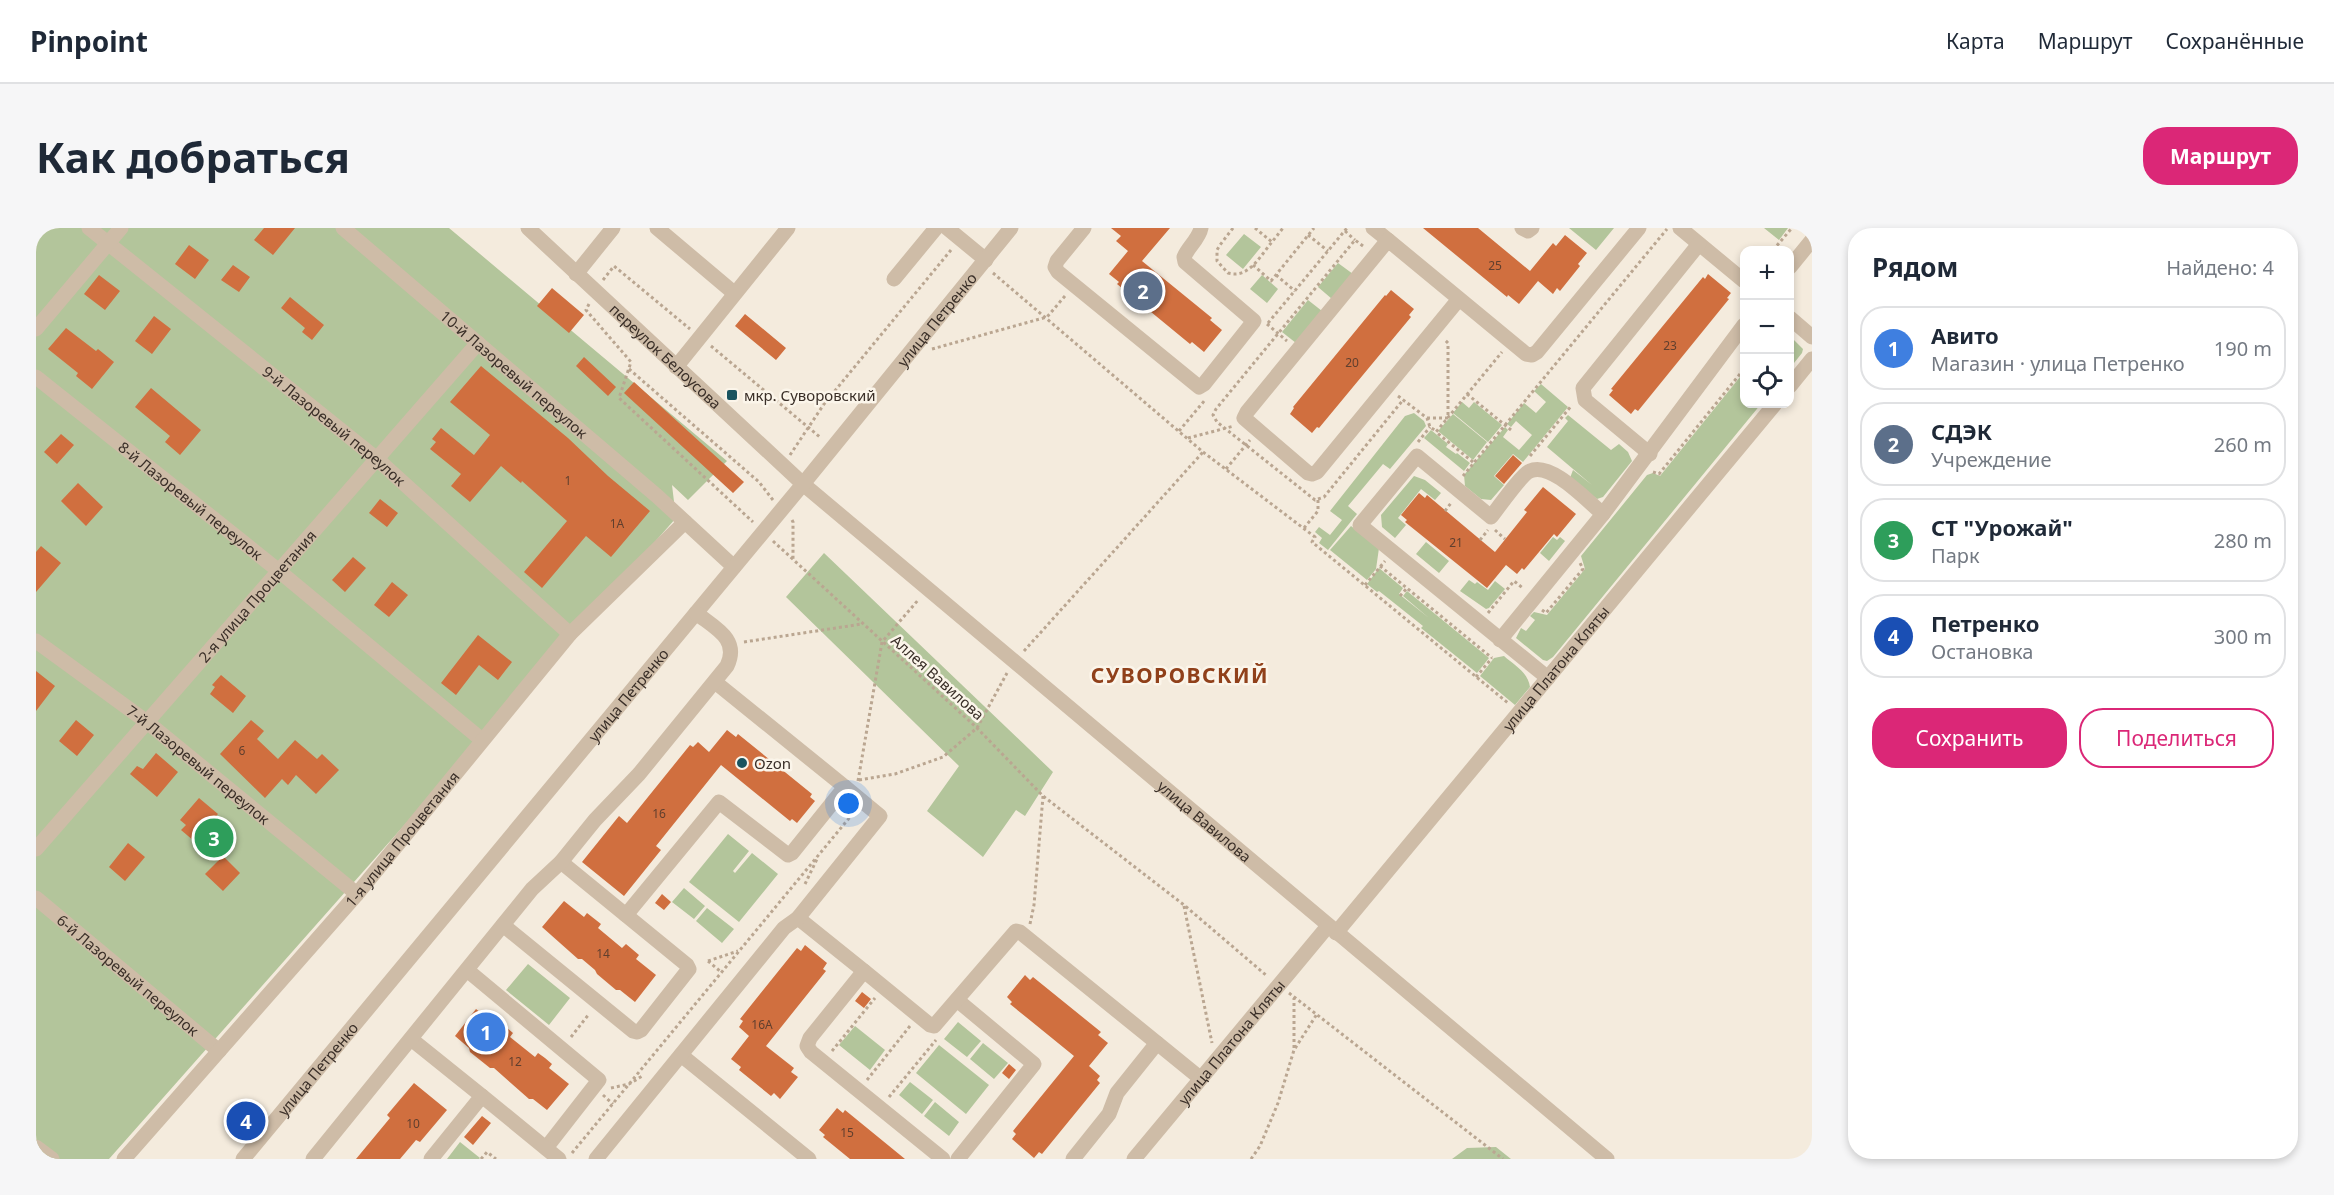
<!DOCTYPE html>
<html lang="ru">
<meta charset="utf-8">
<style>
:root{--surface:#fff;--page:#f6f6f7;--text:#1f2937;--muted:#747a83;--line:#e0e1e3;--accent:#db2777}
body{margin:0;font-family:"Noto Sans",sans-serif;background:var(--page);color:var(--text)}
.controls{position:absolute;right:18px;top:18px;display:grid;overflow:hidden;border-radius:12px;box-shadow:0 3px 9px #0003}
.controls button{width:54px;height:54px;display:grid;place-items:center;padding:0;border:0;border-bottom:2px solid var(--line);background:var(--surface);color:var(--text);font:30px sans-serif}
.you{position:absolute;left:813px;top:576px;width:21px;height:21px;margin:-15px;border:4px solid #fff;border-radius:50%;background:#1a73e8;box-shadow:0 0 0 9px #1a73e833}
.badge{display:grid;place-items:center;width:39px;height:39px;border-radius:50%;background:var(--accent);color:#fff;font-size:20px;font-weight:700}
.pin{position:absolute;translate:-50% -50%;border:3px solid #fff;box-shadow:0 2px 6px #0006}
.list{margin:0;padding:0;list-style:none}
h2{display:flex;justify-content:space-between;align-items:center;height:78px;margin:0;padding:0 24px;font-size:26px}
h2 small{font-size:20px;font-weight:400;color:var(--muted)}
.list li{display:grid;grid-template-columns:39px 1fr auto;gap:18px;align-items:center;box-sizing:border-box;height:84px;margin:0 12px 12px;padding:0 12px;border:2px solid var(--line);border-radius:24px}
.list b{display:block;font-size:22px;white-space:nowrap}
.list p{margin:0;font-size:20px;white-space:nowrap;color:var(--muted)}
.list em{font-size:20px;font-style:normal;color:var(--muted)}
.actions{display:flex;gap:12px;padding:18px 24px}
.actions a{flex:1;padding:14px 0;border:2px solid var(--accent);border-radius:24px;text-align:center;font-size:21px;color:var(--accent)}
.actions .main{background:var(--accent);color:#fff}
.icon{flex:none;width:33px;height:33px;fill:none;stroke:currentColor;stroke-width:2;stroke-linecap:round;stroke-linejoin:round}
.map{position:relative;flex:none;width:1776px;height:931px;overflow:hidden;border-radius:24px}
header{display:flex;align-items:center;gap:36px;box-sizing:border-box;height:84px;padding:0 30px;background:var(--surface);border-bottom:2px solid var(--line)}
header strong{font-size:28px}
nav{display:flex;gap:33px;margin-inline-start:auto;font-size:21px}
.intro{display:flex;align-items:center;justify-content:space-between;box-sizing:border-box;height:144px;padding:0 36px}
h1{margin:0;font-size:42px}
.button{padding:15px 27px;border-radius:24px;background:var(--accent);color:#fff;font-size:21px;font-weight:700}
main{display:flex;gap:36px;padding:0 36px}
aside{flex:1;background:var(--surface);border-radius:24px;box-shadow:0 3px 9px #0003}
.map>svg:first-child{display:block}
.green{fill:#b3c59b}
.building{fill:#d06f3f}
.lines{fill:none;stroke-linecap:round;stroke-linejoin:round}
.path{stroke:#baa691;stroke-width:3;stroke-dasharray:3 3;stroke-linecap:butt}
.minor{stroke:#cebca7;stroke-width:15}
.poi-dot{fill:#1a545f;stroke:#fbf5ea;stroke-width:2}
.labels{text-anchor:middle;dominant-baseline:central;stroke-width:5;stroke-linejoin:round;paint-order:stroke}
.number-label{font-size:12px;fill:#603f2e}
.street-label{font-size:15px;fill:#3a2f28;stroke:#fbf5ea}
.poi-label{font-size:15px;fill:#3a2f28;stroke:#fbf5ea;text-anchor:start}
.district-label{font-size:21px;font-weight:bold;letter-spacing:1.5px;fill:#90401a;stroke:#fbf5ea}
</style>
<header>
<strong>Pinpoint</strong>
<nav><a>Карта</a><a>Маршрут</a><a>Сохранённые</a></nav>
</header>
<div class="intro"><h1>Как добраться</h1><a class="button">Маршрут</a></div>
<main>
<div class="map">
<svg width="1776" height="931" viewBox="0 0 1776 931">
<rect width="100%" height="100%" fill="#f4ebdd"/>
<path class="green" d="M0 0H413L691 233 652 272 636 257 640 290 73 931H0Z
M1533 0H1578L1560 22Z
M1728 0H1752L1743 12Z
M1208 6 1225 19 1207 41 1190 27Z
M1302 35 1317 46 1296 71 1282 59Z
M1226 47 1242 61 1231 75 1214 61Z
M1272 72 1286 83 1260 115 1246 104Z
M1754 108 1767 121 1766 125 1754 140Z
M1708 144V176H1725L1517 429 1511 433 1507 432 1480 410 1485 400 1490 403 1499 392 1494 388 1498 384 1511 387 1549 341 1545 328 1611 247 1617 245 1624 248Z
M1505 156 1532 179 1487 234 1477 226 1458 248 1468 257 1455 272 1445 271 1429 258 1428 247 1469 199 1472 202 1467 209 1483 222 1496 207 1480 193 1475 199 1471 196 1488 175 1500 185 1510 174 1498 163Z
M1426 174 1433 180 1438 174 1466 197 1452 214 1417 185Z
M1378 185 1388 193 1390 198 1354 241 1347 236 1312 278 1321 286 1292 322 1283 315 1286 310 1279 304 1283 299 1294 307 1306 292 1294 283 1369 188Z
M1417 186 1451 214 1437 232 1402 203Z
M1532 187 1575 222 1583 216 1592 224 1596 233 1567 269 1561 271 1534 250 1537 242 1556 257 1511 219 1532 193 1529 190Z
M1395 202 1412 216 1410 219 1420 226 1421 225 1434 235 1428 243 1388 210Z
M1378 248 1389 252 1405 265 1399 272 1385 261 1362 290 1370 297 1359 310 1346 299 1345 287Z
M1315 298 1343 320 1340 341 1331 352 1294 322Z
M1517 309 1521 312 1524 309 1529 313 1513 333 1504 325Z
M1390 314 1413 333 1403 345 1380 326Z
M788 325 1017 544 989 588 980 582 947 629 891 583 923 538 750 369Z
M1343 340 1367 360 1363 366 1393 390 1367 368 1371 363 1453 430 1441 445 1385 400 1387 398 1343 363 1341 364 1331 356Z
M1433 352 1439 356 1441 354 1452 362 1459 353 1469 361 1453 380 1450 381 1424 363Z
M1468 428C1478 437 1492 444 1494 459L1479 477 1444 448 1458 430Z
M692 606 713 623 697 643 699 645 716 625 742 646 703 694 653 654Z
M648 660 669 678 658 691 636 674Z
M671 680 698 701 686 715 660 693Z
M492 736 534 770 513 797 470 762Z
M922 794 945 813 931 829 908 811Z
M819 798 849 822 834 842 803 817Z
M947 815 972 835 958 851 934 831Z
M903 817 953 857 930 886 880 845Z
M874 854 897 872 886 886 863 867Z
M899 874 923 894 913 908 888 888Z
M424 914 444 930 443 931H411Z
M1460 919 1475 931H1416L1431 920Z"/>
<path class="building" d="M228 0H259L237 27 218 12Z
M1075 0H1134L1106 33 1176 90 1174 92 1186 102 1168 124 1156 114 1154 116 1081 56 1083 54 1073 46 1092 23 1080 13 1085 8Z
M1387 0H1442L1494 43 1517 15 1520 18 1529 7 1551 25 1542 36 1544 38 1524 63 1521 60 1517 66 1502 53 1483 76 1472 67 1471 69Z
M153 17 173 32 159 51 139 36Z
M197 37 214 49 203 64 185 52Z
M1672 46 1695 65 1691 70 1693 71 1602 183 1599 181 1595 186 1573 167 1577 162 1575 161 1667 49 1669 51Z
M63 47 84 63 69 82 48 66Z
M516 60 548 87 533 105 501 78Z
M1355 62 1378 81 1373 87 1375 89 1283 200 1281 199 1276 205 1254 186 1258 180 1257 179 1349 67 1350 68Z
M254 69 288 97 276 112 266 104 269 100 245 80Z
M709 86 750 120 740 132 699 98Z
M118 88 135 101 116 126 99 113Z
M30 100 60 123 62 121 78 134 56 161 40 148 42 145 12 121Z
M548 129 580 159 572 168 540 138Z
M445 138 532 210 572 248 614 283 575 329 550 308 506 360 488 344 531 293 486 253 485 255 465 238 434 274 415 258 425 246 394 221 400 214 396 211 405 200 438 227 454 207 414 174Z
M598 154 708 254 697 265 588 165Z
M115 160 165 202 144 227 129 214 134 208 99 179Z
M25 206 38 217 21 236 8 224Z
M1477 227 1486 235 1468 256 1459 248Z
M42 255 67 279 50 298 25 273Z
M1507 259 1540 286 1521 309 1518 306 1488 342 1486 340 1481 346 1470 337 1451 360 1369 294 1371 292 1365 287 1383 265 1389 270 1391 267 1459 324 1491 284 1488 282Z
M344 271 362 285 351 299 333 285Z
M5 318 25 335 0 364V324Z
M317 329 330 340 309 364 296 352Z
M356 354 372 367 353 389 338 377Z
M442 407 476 434 462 452 443 437 420 467 405 455Z
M0 443 19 458 0 483Z
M185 447 210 468 197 485 174 466 179 459 176 457Z
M40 492 58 507 41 528 23 513Z
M215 492 228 503 221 511 242 531 259 512 281 531 286 526 303 542 280 566 260 547 252 557 246 551 229 570 184 526Z
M691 502 700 509 702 506 776 566 774 569 779 573 761 595 756 591 754 593 685 537 620 618 625 622 588 668 546 634 583 588 591 595 654 517 657 519 662 514 673 524Z
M120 525 142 544 121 569 94 546 101 538 107 541Z
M163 570 182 586 158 613 145 602 150 597 144 592Z
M92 615 109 629 89 653 73 639Z
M187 628 204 645 187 663 169 646Z
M626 666 635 674 628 682 619 675Z
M528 673 548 689 551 685 565 696 562 700 586 720 590 716 603 727 600 731 620 747 599 774 584 762H580L561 746 559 742 546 731H542L506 699Z
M769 717 791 735 787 741 790 743 730 818 758 840 755 844 762 849 744 871 738 865 735 868 703 842 705 839 695 831 713 808 703 799 707 793 704 791 761 720 765 723Z
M989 747 994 752 997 749 1065 804 1062 807 1072 815 1053 838 1064 848 1061 852 1064 855 1006 926 1003 924 998 930 976 911 980 906 977 903 1038 828 974 776 976 774 971 769Z
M826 764 835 771 828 780 819 773Z
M440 781 461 798 464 794 477 805 474 809 499 829 502 825 509 830 516 836 513 840 533 856 511 882 497 871H493L458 840H454L434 824 433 820 419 808Z
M973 836 980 842 973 851 966 845Z
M378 855 411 882 384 914 380 912 364 931H320L354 890 351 887Z
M801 880 807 885 809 882 869 931H814L787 909 789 907 783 902Z
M446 888 455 895 437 917 428 909Z"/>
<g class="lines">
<path class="path" d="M1197 0 1184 17 1181 22V33L1192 45C1213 51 1224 28 1236 14
M1219 0 1236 14 1247 0
M1309 3 1319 12
M1272 7 1292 23
M1327 18 1319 12 1180 181 1177 187 1181 194 1279 272 1288 269 1367 172
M1737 22 1756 0
M1217 37 1235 53 1278 0
M957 45 1167 224 1279 309 1276 314 1472 475
M1240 47 1259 63
M567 52 578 38 654 101
M553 76 550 82 595 134 583 170 717 294
M1232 95 1311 0
M1231 96 1251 113
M675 118 785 210
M896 121 1011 89 1029 68
M593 141 723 254 737 272
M1431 166 1475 202
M1362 168 1391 190 1394 199 1400 203
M1391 190H1412V115L1409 112
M1143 203 1169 172
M1152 210 1198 198
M1382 214 1394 199
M754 227 788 176 915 22
M1494 228 1536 177
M1437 234 1400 204 1466 124
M1190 241 1214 212
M1617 244 1623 246 1708 141
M1427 248 1631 1
M1409 283 1415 275
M756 292 757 294V331
M1268 300 1282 283V272
M1459 302 1469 311
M1444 312 1452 302
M737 313 941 500 1007 568 1148 677 1231 748
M1344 338 1456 430
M1329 357 1349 333
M1364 368 1371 360
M1506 382 1510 385 1547 341 1544 335
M1452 385 1478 353 1488 361
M708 414 826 396
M988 423 1167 224
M1440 449 1456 430
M823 552 859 546 907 529 941 500 971 445
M822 553 846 414 883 371
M769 656 782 629
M1148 678 1176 815
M994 696 998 677 1007 568
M672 733 685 744
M672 733 702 723
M1253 765 1467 931
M535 809 553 786
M1258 820V770
M796 823 839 770
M831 852 874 798
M575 860 593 856 608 847
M567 867 577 876
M853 869 900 812
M536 925 819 583
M445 931 451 924 460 931
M1215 931 1224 918 1242 875 1258 822 1281 786"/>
<g class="minor">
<path id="s1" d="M53 0 341 231 534 406"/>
<path id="s2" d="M307 0 621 268 698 339"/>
<path id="s3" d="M492 0 767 256 1571 931"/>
<path d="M621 0 698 65"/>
<path d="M911 0 950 32"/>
<path d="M1048 0 1021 33 1019 39 1022 44 1163 159 1168 156 1218 93 1149 34 1148 29C1152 19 1163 11 1165 0"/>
<path d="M1337 0 1352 12"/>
<path d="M1486 0 1492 3 1496 0"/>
<path d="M1644 0 1708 53"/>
<path d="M1754 39 1776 12"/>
<path d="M540 46 577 0"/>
<path d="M858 51 900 0"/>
<path d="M1423 71 1281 244 1276 246 1272 245 1208 190 1211 184 1352 12 1490 126 1496 127 1501 124 1603 0"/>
<path d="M1754 90 1776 109"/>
<path d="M0 101 85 0"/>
<path d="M640 139 752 0"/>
<path id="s4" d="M0 149 243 343 446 512"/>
<path d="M1754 158 1776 131"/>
<path d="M1614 226 1549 172 1547 160 1663 16"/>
<path d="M1567 286 1708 97"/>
<path d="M1464 412 1567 286C1551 273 1515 233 1494 243 1486 246 1462 280 1455 289L1381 228 1324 297 1512 450"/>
<path id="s5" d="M0 413 111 494 321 666"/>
<path id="s6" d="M0 621 442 115"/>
<path id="s7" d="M0 670 183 823"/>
<path d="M590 687 683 574 752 627 756 625 809 559 679 454"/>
<path d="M762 690 828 743"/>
<path d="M467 697 597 803 601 804 605 802 653 741 651 737 525 634"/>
<path id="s8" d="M1300 705 1739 176"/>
<path d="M431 742 563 852 510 920"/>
<path d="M921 772 998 836 922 931"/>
<path d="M375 811 446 868 395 931"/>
<path d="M645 827 773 931"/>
<path d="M446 868 523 931"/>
<path d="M0 919 16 931"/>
<path id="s9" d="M88 931 321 666 534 406 649 294"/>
<path id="s10" d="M207 931 767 256 975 0"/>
<path d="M277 931 496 661 525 634 559 592 603 546 691 438C704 411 679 400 660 385"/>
<path d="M560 931 748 700 762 690 844 588 809 559"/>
<path d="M907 931 775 824 771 818 774 810 828 743 894 797 898 798 980 703 984 704 1121 815"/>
<path d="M1037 931 1073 886 1081 865 1121 815 1164 850"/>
<path id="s11" d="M1098 931 1292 698"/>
</g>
</g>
<g class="poi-dot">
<rect x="690" y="161" width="12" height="12" rx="3"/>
<circle cx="706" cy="535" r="6"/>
</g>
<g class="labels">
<g class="number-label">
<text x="1459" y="37">25</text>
<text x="1634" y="117">23</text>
<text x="1316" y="134">20</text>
<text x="532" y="252">1</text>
<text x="581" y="295">1А</text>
<text x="1420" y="314">21</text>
<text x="206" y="522">6</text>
<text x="623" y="585">16</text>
<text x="567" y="725">14</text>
<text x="726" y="796">16А</text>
<text x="479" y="833">12</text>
<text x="377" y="895">10</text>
<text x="811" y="904">15</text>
</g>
<g class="street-label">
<text stroke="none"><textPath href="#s10" startOffset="1089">улица Петренко</textPath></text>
<text stroke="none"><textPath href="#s3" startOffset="188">переулок Белоусова</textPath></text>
<text stroke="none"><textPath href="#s2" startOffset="225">10-й Лазоревый переулок</textPath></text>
<text stroke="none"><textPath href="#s1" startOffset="315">9-й Лазоревый переулок</textPath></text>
<text stroke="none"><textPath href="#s4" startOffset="198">8-й Лазоревый переулок</textPath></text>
<text stroke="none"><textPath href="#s6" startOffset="336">2-я улица Процветания</textPath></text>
<text stroke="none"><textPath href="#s8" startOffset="344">улица Платона Кляты</textPath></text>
<text transform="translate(902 449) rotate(42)">Аллея Вавилова</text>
<text stroke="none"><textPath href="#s10" startOffset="603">улица Петренко</textPath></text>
<text stroke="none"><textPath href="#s5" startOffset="204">7-й Лазоревый переулок</textPath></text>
<text stroke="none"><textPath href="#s3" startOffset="900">улица Вавилова</textPath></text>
<text stroke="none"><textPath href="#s9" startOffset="424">1-я улица Процветания</textPath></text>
<text stroke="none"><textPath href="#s7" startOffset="120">6-й Лазоревый переулок</textPath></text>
<text stroke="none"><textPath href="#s11" startOffset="152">улица Платона Кляты</textPath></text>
<text stroke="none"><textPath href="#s10" startOffset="117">улица Петренко</textPath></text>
</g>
<g class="poi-label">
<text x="708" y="167">мкр. Суворовский</text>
<text x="718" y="535">Ozon</text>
</g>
<g class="district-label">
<text x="1144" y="447">СУВОРОВСКИЙ</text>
</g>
</g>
</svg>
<div class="controls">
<button>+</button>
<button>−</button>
<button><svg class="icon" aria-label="locate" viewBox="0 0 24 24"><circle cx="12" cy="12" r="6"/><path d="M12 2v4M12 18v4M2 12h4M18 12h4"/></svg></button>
</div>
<div class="you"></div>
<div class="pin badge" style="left:450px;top:804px;background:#3f7fe0">1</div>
<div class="pin badge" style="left:1107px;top:63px;background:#5c6f8a">2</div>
<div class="pin badge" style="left:178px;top:610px;background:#2e9e5b">3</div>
<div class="pin badge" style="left:210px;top:893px;background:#1a4fb4">4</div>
</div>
<aside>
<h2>Рядом<small>Найдено: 4</small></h2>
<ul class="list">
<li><span class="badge" style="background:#3f7fe0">1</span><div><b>Авито</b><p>Магазин · улица Петренко</p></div><em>190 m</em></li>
<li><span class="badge" style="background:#5c6f8a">2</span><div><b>СДЭК</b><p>Учреждение</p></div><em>260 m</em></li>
<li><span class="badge" style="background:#2e9e5b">3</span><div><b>СТ &quot;Урожай&quot;</b><p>Парк</p></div><em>280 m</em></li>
<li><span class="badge" style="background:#1a4fb4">4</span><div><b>Петренко</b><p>Остановка</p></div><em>300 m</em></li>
</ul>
<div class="actions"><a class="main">Сохранить</a><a>Поделиться</a></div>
</aside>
</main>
